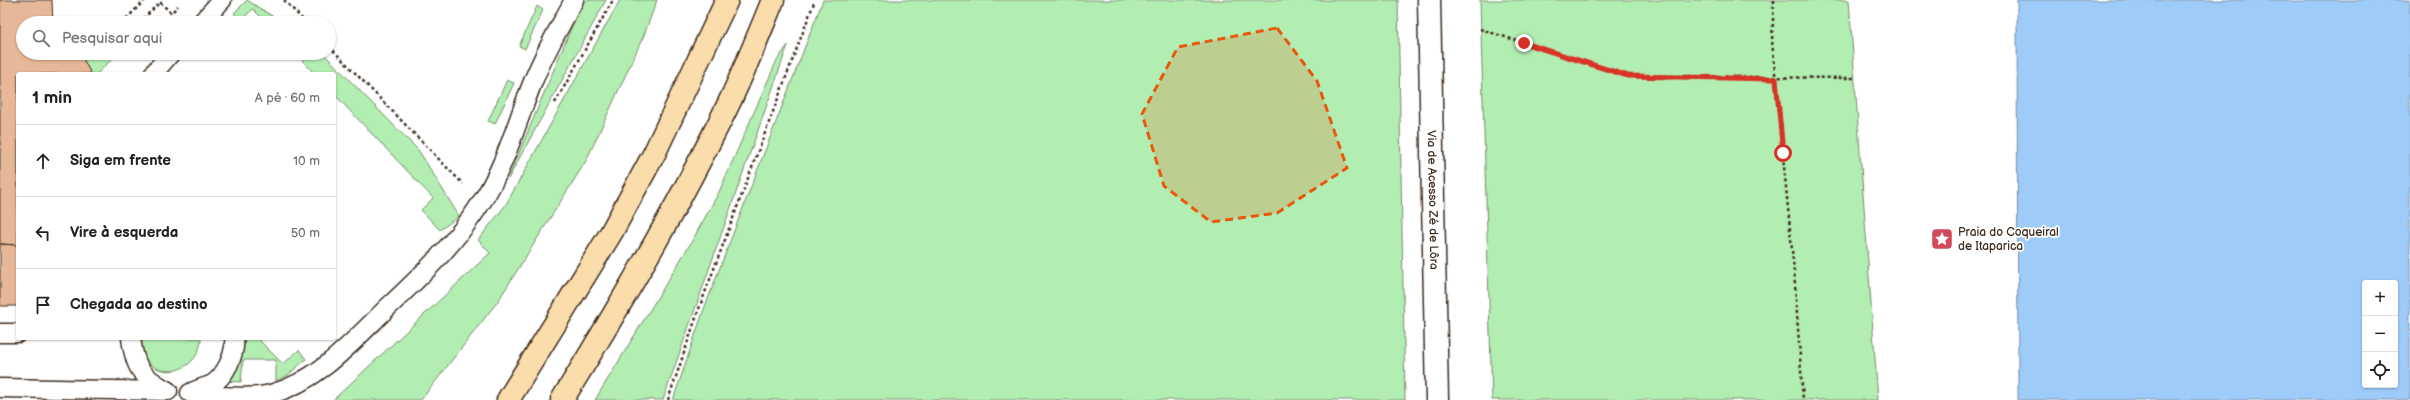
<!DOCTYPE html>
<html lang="pt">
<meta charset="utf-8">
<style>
:root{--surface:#fff;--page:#f2f2f2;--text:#222;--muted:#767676;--line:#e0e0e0}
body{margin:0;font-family:"Balsamiq Sans",sans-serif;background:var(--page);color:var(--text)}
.controls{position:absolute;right:12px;bottom:12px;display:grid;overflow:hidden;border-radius:4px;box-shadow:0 1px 3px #0004}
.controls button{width:36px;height:36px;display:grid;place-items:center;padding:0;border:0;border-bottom:1px solid var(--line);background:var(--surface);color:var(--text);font:20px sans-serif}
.stop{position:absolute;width:12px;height:12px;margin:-9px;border:3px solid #d93025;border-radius:50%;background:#fff}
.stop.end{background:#d93025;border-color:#fff;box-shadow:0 1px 4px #0008}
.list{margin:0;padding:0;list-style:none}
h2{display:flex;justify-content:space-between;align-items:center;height:52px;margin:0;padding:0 16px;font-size:17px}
h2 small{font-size:13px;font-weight:400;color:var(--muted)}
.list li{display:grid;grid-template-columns:26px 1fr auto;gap:12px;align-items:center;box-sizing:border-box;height:72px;padding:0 16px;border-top:1px solid var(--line)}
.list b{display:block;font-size:15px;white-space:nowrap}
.list em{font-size:13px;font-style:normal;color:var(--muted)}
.icon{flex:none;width:22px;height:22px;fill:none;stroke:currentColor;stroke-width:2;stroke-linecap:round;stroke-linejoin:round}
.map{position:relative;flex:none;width:2410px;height:400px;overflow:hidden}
.search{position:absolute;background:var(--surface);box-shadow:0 1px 3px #0004;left:16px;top:16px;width:320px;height:44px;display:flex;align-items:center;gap:10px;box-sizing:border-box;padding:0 14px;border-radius:22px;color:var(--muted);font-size:15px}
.panel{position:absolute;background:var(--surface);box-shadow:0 1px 3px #0004;left:16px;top:72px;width:320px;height:268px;border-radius:4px}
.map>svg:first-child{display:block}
.green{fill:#b2edb2;stroke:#768c68}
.water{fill:#9fcbf9;stroke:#778ba1;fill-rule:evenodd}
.building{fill:#e7b897;stroke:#3b2a1e}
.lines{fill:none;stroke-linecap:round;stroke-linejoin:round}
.lane-casing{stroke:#3b2a1e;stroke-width:21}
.street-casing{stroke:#3b2a1e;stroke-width:25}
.primary-casing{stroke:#3b2a1e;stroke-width:25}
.path{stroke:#3b2a1e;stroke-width:2.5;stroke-dasharray:3 3;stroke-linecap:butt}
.lane{stroke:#fff;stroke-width:18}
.street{stroke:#fff;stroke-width:22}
.primary{stroke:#faddab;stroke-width:22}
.route{stroke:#d93025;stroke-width:5}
.marked{fill:#e8590c;fill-opacity:0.2;stroke:#e8590c;stroke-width:3;stroke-dasharray:8 5;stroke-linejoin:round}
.labels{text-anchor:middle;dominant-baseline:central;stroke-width:3.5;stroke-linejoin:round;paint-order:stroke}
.street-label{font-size:12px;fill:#3b2a1e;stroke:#fff}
.poi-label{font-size:12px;fill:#3b2a1e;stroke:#fff;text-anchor:start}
</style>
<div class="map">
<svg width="2410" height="400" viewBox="0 0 2410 400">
<rect width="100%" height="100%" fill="#fff"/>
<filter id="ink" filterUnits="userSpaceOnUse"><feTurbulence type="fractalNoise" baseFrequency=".025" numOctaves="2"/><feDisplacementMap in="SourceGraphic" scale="8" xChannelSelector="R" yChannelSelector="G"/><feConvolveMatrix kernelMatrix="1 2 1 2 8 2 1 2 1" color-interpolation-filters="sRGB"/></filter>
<g filter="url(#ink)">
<path class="green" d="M247 0 283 23H267L253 9 240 21 234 13Z
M583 0H606L508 179Z
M620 0H657L644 35 586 161 498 301 421 400H333L490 253 478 240 505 206Z
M823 0H1398L1405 400H673L704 309Z
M1480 0H1849L1878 400H1492Z
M537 6 543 10 525 49 519 46Z
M788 45 663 400H595L692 241 719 192 777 60Z
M88 53H109L113 58 97 74H91L83 60Z
M295 53H323L419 151 459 216 440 230 421 210 433 198 334 94V74H315Z
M507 80 514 83 495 124 488 121Z
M138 338H201C201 367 167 382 146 361 142 356 140 345 138 338Z
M237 338H257L283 364 299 350 306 359 288 375 276 381V360H243L241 382 227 381Z"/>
<path class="water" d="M2017 0H2410V400H2018ZM2365 283H2395V385H2365Z"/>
<path class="building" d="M0 0H52L53 23H23V53H80L91 74H18V245L0 244Z
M0 244 18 245V306H0Z"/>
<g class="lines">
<g class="lane-casing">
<path id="lane" d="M201 23 222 0
M153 74 171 53
M0 333H18
M131 338C135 369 141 376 168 391
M0 388 168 391
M192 392C198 389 205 387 211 385 225 377 236 354 234 338
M190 393C216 395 246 400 271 394 319 381 352 342 386 309 421 276 455 244 481 203 505 167 516 124 532 84 543 55 560 27 574 0"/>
</g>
<g class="street-casing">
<g id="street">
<path id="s1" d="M1429 0 1437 400"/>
</g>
</g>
<g class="primary-casing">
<path id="primary" d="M508 400 611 233 654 154 727 0
M562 400C622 303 679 205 729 103 745 69 759 34 773 0"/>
</g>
<path class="path" d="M284 0 306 23
M1774 0 1772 41 1794 271 1803 400
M122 23 145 0
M139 23 160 2 171 13 178 6
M1480 29 1628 76 1854 78
M329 46 463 184
M555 103 613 0
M668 400 700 306 815 0"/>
<use href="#lane" class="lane"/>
<use href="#street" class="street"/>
<use href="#primary" class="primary"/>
</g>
</g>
<g class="lines" filter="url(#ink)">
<path class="route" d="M1524 43 1628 76 1776 79 1783 153"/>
</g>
<path class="marked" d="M1277 28 1317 81 1347 168 1277 213 1211 222 1164 186 1142 114 1178 47Z"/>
<defs>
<g id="sight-square" transform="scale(1.15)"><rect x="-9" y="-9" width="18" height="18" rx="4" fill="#d1495b" stroke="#fff"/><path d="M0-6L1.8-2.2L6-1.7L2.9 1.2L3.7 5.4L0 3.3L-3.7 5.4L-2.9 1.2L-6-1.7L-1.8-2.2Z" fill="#fff"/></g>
</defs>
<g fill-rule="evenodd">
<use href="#sight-square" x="1942" y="239"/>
</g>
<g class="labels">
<g class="street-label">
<text stroke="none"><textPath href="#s1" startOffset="200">Via de Acesso Zé de Lôra</textPath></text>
</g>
<g class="poi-label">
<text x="1958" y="232">Praia do Coqueiral<tspan x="1958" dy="14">de Itaparica</tspan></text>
</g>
</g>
</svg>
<div class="controls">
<button>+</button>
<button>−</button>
<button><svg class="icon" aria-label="locate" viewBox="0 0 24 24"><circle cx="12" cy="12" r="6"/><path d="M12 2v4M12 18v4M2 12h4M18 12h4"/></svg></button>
</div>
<div class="stop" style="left:1783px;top:153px"></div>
<div class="stop end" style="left:1524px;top:43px"></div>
<div class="search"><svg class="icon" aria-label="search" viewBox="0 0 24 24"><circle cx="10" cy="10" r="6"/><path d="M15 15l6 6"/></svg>Pesquisar aqui</div>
<section class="panel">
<h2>1 min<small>A pé · 60 m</small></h2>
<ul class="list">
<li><svg class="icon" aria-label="ahead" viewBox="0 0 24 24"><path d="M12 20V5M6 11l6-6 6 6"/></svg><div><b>Siga em frente</b></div><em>10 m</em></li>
<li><svg class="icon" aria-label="left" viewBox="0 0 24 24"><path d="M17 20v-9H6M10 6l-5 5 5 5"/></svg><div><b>Vire à esquerda</b></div><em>50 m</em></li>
<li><svg class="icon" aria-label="arrive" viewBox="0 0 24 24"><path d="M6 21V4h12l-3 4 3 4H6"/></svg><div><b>Chegada ao destino</b></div></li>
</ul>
</section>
</div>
